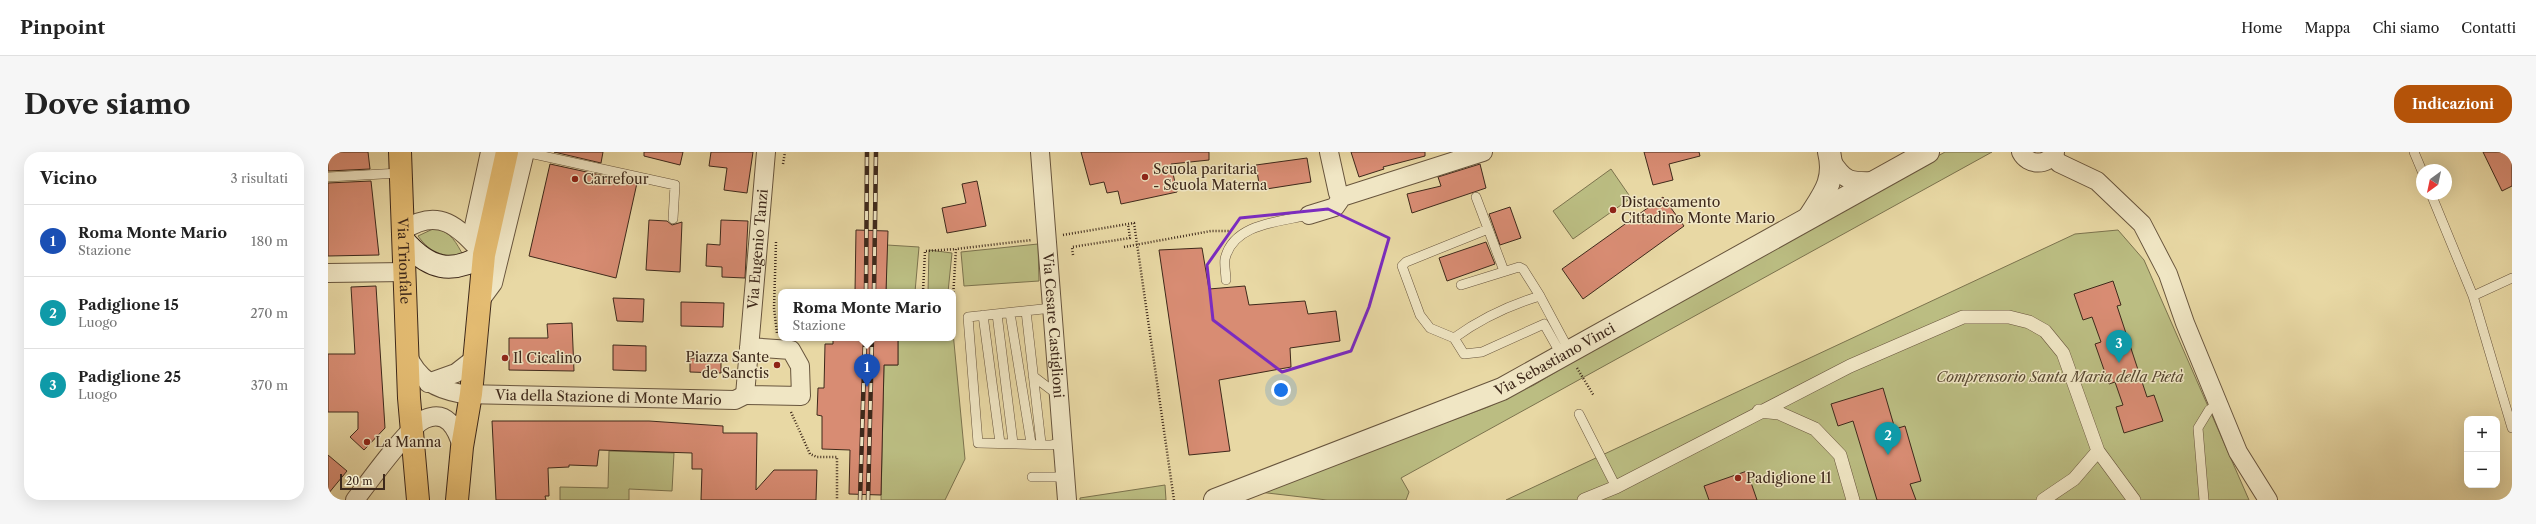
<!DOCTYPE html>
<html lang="it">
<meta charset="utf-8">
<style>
:root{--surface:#fff;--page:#f6f6f6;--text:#222;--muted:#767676;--line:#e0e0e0;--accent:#b45309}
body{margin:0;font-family:"Libre Caslon Text",serif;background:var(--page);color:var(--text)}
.controls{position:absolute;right:12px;bottom:12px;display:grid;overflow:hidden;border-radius:8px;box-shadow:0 4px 16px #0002}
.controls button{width:36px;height:36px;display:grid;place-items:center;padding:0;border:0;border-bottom:1px solid var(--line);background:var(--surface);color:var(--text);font:20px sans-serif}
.compass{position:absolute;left:2088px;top:12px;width:36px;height:36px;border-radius:50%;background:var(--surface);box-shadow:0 4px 16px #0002;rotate:213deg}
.scale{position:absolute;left:12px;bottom:10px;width:45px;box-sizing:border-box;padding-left:4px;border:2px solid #3e291b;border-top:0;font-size:11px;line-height:14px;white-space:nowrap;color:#3e291b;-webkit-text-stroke:3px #f0e6c4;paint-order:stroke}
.you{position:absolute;left:953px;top:238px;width:14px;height:14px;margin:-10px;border:3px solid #fff;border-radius:50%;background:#1a73e8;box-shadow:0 0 0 6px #1a73e833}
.badge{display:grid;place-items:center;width:26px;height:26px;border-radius:50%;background:var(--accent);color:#fff;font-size:13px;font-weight:700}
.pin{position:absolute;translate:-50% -33px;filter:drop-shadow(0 1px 2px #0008)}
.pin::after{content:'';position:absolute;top:21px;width:14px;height:12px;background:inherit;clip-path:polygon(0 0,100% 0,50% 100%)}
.popup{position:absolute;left:450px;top:137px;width:178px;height:52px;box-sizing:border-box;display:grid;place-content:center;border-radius:8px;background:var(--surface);filter:drop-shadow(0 1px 3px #0005);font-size:13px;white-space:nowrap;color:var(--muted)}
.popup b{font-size:15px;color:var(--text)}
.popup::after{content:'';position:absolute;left:50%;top:100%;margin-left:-8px;border:8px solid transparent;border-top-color:var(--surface)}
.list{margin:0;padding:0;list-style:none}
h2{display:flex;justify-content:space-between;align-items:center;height:52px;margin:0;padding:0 16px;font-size:17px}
h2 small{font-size:13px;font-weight:400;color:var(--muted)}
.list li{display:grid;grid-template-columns:26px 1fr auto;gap:12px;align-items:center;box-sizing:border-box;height:72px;padding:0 16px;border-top:1px solid var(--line)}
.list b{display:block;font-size:15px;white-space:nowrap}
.list p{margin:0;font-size:13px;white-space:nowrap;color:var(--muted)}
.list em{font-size:13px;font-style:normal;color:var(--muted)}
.map{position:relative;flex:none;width:2184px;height:348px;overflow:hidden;border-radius:16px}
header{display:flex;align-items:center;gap:24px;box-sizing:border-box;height:56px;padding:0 20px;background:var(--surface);border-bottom:1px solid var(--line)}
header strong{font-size:19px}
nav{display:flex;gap:22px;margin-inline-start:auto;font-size:14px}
.intro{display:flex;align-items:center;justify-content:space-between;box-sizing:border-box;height:96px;padding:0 24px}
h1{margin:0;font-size:28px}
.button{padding:10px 18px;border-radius:16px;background:var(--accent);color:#fff;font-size:14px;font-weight:700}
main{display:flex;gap:24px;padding:0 24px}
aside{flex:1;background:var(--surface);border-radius:16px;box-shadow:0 4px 16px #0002}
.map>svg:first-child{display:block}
.green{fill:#bbbd82;stroke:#7c734e}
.building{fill:#d88c73;stroke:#3e291b}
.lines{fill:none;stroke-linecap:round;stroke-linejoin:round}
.service-casing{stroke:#68553d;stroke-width:10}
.pedestrian-casing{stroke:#68553d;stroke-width:14}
.minor-casing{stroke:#68553d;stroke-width:20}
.tertiary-casing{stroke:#68553d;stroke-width:24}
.secondary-casing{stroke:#3e291b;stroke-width:24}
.primary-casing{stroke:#3e291b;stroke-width:24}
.path{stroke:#3e291b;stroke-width:2.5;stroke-dasharray:1 2;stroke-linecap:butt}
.service{stroke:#f0e6c4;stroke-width:9}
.pedestrian{stroke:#f0e6c4;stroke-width:13}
.minor{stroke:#f0e6c4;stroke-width:18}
.tertiary{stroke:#f0e6c4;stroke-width:22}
.secondary{stroke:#f0e6c4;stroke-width:22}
.primary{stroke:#e4bc72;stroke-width:22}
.rail-casing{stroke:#3e291b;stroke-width:4.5}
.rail{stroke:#f0e6c4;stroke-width:3;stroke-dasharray:9;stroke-linecap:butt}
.marked{fill:none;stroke:#7b2cbf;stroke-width:3;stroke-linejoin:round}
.poi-dot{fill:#8f2418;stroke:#f0e6c4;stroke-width:1.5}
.labels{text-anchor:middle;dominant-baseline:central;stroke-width:3;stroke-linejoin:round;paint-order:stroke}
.poi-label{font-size:14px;fill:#3e291b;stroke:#f0e6c4;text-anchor:start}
.street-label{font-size:14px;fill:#3e291b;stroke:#f0e6c4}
.park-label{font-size:14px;font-style:italic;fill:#574730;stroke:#f0e6c4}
</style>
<header>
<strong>Pinpoint</strong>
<nav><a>Home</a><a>Mappa</a><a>Chi siamo</a><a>Contatti</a></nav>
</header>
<div class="intro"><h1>Dove siamo</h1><a class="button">Indicazioni</a></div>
<main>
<aside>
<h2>Vicino<small>3 risultati</small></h2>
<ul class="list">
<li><span class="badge" style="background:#1a4fb4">1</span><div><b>Roma Monte Mario</b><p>Stazione</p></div><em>180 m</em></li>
<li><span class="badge" style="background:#0f9aa8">2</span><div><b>Padiglione 15</b><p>Luogo</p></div><em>270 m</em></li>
<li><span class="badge" style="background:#0f9aa8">3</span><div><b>Padiglione 25</b><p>Luogo</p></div><em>370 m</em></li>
</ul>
</aside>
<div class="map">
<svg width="2184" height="348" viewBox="0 0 2184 348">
<rect width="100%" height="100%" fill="#e8d8a4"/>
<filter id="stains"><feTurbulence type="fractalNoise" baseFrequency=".005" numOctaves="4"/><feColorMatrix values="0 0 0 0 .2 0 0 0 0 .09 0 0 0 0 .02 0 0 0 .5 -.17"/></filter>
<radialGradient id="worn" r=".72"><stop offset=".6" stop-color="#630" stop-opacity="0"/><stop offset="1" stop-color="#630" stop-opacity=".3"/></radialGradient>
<path class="green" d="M1617 0H1664L1073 326 1081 340 1078 348H999L931 340 1160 255 1206 233 1285 186Z
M1283 17 1303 46 1245 87 1225 59Z
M107 76C123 80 128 90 136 105 115 104 103 102 90 84Z
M1790 78 1816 108 1921 348H1178L1747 82Z
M710 92 711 129 636 134 633 100Z
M559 93 591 95 587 140H558Z
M601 98 624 101 620 140H600Z
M625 180 637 307 617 348H553L556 213H570V186H625Z
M281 299 346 301 344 339 301 337V348H232V335L280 336Z
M837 333 838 348H752V346Z"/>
<path class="building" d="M0 0H40L42 17 0 19Z
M226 0H275L273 11Z
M316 0H355L352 13 316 4Z
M383 0H425L419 41 396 38 399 16 381 14Z
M753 0H881V8L843 12 849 40 793 52 790 39 779 41 776 30 762 33Z
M1023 0H1097V4L1055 15 1056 17 1031 25Z
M1316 0H1371L1372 4 1341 12 1345 28 1325 33Z
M2155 0H2184V34L2174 39Z
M979 6 983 30 932 38 928 13Z
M222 12 309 31 288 126 201 104Z
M1152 12 1158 36 1084 61 1079 42 1113 34 1110 25Z
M43 29 51 103 0 104V31Z
M649 29 658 74 619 81 614 56 638 51 634 32Z
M1335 45 1356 74 1255 147 1234 117Z
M1182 55 1193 86 1172 93 1161 62Z
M321 68 339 69 344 73 354 70 352 120 318 118Z
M393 68 420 69 417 126 394 125V115L378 114 379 92 392 93Z
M528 78 560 79 558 140H527Z
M1158 90 1167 112 1119 129 1111 106Z
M874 96 881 137 917 134 921 153 977 149 980 162 1008 159 1012 189 962 196 963 215 891 228 902 299 861 303 831 98Z
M1785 129 1793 153 1789 154 1819 245 1826 243 1835 269 1796 281 1788 255 1795 253 1787 230 1781 232 1767 192 1773 190 1764 165 1755 168 1746 142Z
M48 134 57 276 36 298 22 285 30 277V260H0V202H27L23 135Z
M285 146 316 147 315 170 289 169Z
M353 150 396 151 395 175 353 174Z
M244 171 246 219 181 218V186H220L219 172Z
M505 186H570V213H556L553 343 521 342 522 298 494 297V264L489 263 490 236H496L497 192H505Z
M285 193 318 194V219L285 218Z
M362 206 393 207V221L362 220Z
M1555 236 1567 277 1577 274 1593 329 1582 332 1588 348H1549L1525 269 1510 274 1503 252Z
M164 269H321L395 274V281H429L428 338 446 318H489L488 348H373L374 317H364V301L271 298 269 314 241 313V315L220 316 221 344H217L218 348H168Z
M0 303 19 319 0 342Z
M1419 319 1429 348H1381L1376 334Z"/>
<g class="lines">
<g class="service-casing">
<path id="service" d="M197 0 347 33 345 67
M2086 0 2094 19
M0 25 72 21
M2103 42 2145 144 2184 276
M1148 45 1176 119
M898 128C898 122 896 113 897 107 905 71 952 70 981 63
M1133 133 1191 115 1195 117 1212 144
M2145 144 2184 126
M724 156 640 165 650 291 723 293 734 291
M698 159 713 291
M682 161 703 291
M669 162 685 291
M655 163 672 291
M1126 186 1102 176 1092 163 1074 114 1078 110 1160 77
M1234 204 1216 172 1154 200 1136 202 1126 186C1151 168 1182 153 1212 144L1242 200
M705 224 730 243
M1251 262 1288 335
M704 325H737
M1876 348 1870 276 1881 258 1891 251"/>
</g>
<g class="pedestrian-casing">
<path id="pedestrian" d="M1431 259 1451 261 1487 277 1512 303 1525 348
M1256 348 1288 335 1522 214 1635 165H1681L1701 170 1717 179 1735 201 1770 299 1806 348
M1715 348 1746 327 1770 299"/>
</g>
<g class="minor-casing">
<g id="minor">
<path id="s1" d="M712 0 739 348"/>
<path d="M1001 0 1010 41 1014 45"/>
<path d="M1693 0C1700 14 1720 14 1727 0"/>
<path d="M1725 4 1731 11 1769 29 1814 72 1840 122 1857 171 1910 300 1940 348"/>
<path d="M1503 8C1517 30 1522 30 1548 29"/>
<path d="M981 63 1007 55 1014 45 1155 0"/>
<path d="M76 78C112 54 131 76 156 103"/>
<path d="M143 88 162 0"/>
<path d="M0 121 78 120"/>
<path d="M151 150 165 131 197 0"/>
<path id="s2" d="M421 195 463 198 472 214 473 244 417 243 438 0"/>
<path id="s3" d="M79 202C90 228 108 237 134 242L407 248 417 243"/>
<path d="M100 231 128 221 146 207"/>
<path d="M27 348C40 331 80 275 97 267 119 257 129 277 134 295"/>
</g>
</g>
<g class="tertiary-casing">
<g id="tertiary">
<path d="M1482 64C1496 42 1508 28 1501 0"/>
<path id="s4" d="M887 348 1174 237 1600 0"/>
</g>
</g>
<g class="secondary-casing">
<path id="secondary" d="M76 89C101 117 123 123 156 103"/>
</g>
<g class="primary-casing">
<g id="primary">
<path id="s5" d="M72 0 81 246 90 348"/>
<path d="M129 348 134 295 143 242 156 103 179 0"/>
</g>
</g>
<path class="path" d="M455 12 457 0
M735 83 806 71 846 348
M448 90 446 156 449 181
M796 95 883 79H901
M745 103 744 95 802 86 800 72
M595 140 597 99 628 97
M625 146 628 97 704 88
M1249 216 1266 244
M463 260 482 302 489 305H509V348"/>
<use href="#service" class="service"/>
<use href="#pedestrian" class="pedestrian"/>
<use href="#minor" class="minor"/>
<use href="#tertiary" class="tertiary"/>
<use href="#secondary" class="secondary"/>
<use href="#primary" class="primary"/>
<g class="rail-casing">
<path id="rail" d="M538 140 539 0
M546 140 548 0
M532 348 537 186
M540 348 544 186"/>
</g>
<use href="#rail" class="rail"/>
</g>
<path class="marked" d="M1000 57 1061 86 1041 155 1023 199 954 220 885 168 879 113 912 66Z"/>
<g class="poi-dot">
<circle cx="817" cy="25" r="4"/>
<circle cx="247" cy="27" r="4"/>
<circle cx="1285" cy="58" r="4"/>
<circle cx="177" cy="206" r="4"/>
<circle cx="449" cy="213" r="4"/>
<circle cx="39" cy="290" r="4"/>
<circle cx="1410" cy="326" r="4"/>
</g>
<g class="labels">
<g class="poi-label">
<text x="825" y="17">Scuola paritaria<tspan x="825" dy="16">- Scuola Materna</tspan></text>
<text x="255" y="27">Carrefour</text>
<text x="1293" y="50">Distaccamento<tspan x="1293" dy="16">Cittadino Monte Mario</tspan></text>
<text x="441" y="205" text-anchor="end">Piazza Sante<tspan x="441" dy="16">de Sanctis</tspan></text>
<text x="185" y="206">Il Cicalino</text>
<text x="47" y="290">La Manna</text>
<text x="1418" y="326">Padiglione 11</text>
</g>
<g class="street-label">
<text stroke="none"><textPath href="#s2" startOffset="293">Via Eugenio Tanzi</textPath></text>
<text stroke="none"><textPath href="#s5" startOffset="109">Via Trionfale</textPath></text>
<text stroke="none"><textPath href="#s1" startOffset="174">Via Cesare Castiglioni</textPath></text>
<text stroke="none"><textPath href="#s4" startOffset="368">Via Sebastiano Vinci</textPath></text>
<text stroke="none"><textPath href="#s3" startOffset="218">Via della Stazione di Monte Mario</textPath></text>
</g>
<g class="park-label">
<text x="1732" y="225">Comprensorio Santa Maria della Pietà</text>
</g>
</g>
<rect width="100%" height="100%" filter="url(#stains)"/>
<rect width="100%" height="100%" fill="url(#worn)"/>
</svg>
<div class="controls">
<button>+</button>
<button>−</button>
</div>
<svg class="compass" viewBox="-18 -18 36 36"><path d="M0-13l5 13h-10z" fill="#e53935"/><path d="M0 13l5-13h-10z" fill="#767676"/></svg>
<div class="scale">20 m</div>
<div class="you"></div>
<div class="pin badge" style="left:539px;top:235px;background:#1a4fb4">1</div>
<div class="popup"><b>Roma Monte Mario</b>Stazione</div>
<div class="pin badge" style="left:1560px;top:303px;background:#0f9aa8">2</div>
<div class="pin badge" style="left:1791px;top:211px;background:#0f9aa8">3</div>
</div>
</main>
